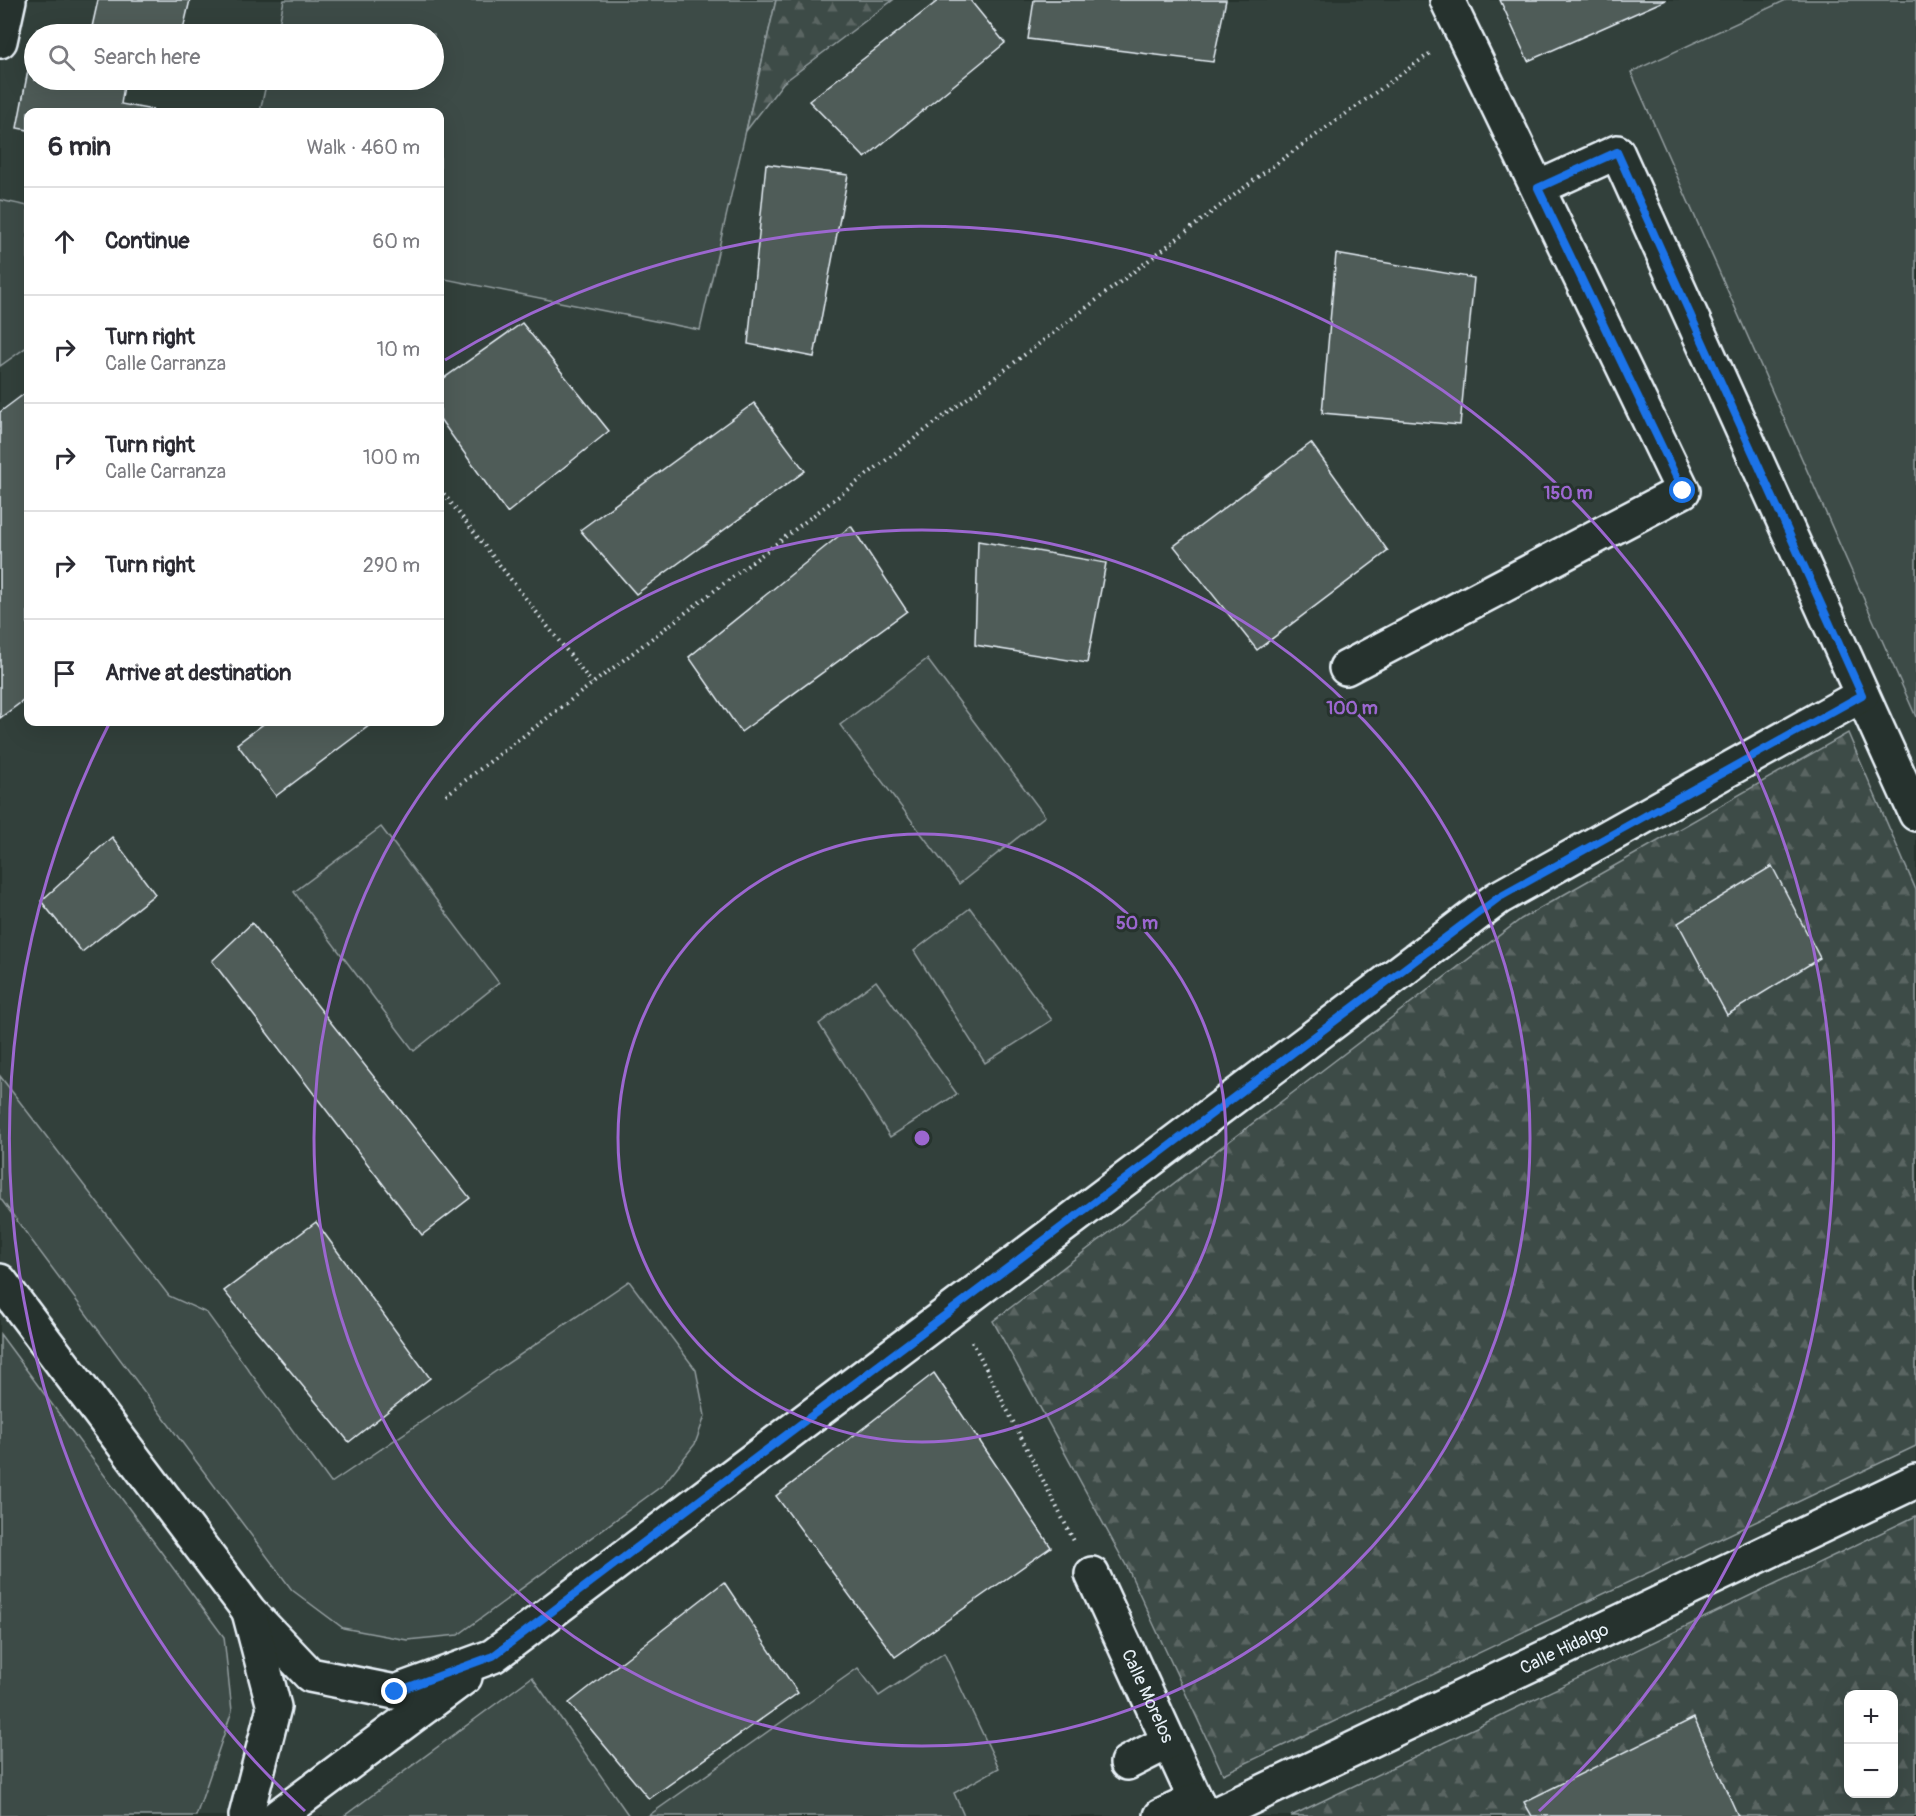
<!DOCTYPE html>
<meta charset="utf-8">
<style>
:root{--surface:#fff;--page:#f2f2f3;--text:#2b2b33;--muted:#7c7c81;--line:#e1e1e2}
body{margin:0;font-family:Pangolin,sans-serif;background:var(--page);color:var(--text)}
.controls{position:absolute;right:18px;bottom:18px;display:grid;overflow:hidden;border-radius:12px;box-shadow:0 6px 24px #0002}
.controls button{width:54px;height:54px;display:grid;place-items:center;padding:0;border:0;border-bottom:2px solid var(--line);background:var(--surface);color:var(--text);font:30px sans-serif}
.stop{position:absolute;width:18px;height:18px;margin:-14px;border:4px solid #1a73e8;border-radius:50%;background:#fff}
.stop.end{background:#1a73e8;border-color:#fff;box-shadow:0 2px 6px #0008}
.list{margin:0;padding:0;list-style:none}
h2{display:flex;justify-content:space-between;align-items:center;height:78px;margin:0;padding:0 24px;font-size:26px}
h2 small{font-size:20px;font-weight:400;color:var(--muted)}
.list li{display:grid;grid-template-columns:39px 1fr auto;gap:18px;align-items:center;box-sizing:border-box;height:108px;padding:0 24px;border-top:2px solid var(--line)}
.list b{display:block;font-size:22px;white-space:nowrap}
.list p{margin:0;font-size:20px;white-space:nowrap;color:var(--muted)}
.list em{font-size:20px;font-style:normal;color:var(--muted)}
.icon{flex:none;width:33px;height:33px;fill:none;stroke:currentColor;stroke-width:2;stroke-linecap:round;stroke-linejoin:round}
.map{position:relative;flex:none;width:1916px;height:1816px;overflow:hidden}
.search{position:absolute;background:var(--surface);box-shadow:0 6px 24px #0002;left:24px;top:24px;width:420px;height:66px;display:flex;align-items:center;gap:15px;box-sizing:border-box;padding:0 21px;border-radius:33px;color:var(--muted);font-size:22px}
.panel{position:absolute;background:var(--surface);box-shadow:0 6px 24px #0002;left:24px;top:108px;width:420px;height:618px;border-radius:12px}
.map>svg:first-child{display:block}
.built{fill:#333f3a;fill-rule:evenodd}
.green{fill:#3e4b47;stroke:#939ea0;stroke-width:1.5}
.forest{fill:url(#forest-firs);stroke:#939ea0;stroke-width:1.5;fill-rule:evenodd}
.building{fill:#505c59;stroke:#e8f1f8;stroke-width:1.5}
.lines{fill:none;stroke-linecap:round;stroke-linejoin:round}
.minor-casing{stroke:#e8f1f8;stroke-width:38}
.path{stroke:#e8f1f8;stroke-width:4;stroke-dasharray:1.5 4.5;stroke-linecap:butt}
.minor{stroke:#26332d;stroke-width:33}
.route{stroke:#1a73e8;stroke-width:8}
.ring{fill:none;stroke:#9c67d0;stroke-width:3}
.labels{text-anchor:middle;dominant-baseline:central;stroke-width:6;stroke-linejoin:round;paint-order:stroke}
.street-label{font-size:18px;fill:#e8f1f8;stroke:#26332d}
.centre{fill:#9c67d0;stroke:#26332d;stroke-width:3}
.ring-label{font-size:18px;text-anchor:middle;font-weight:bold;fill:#9c67d0;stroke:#26332d;stroke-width:6;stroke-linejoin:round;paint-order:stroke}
</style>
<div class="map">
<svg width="1916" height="1816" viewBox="0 0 1916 1816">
<defs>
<pattern id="forest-firs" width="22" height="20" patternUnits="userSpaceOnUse" patternTransform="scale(1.5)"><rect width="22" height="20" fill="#3e4b47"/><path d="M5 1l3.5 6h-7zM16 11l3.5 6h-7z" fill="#5a6562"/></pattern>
</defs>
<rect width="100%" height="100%" fill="#26332d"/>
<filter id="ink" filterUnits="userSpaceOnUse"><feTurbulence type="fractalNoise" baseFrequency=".0167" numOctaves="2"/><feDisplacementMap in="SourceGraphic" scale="12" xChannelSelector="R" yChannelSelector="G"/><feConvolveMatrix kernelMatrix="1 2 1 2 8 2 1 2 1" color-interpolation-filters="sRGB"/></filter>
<g filter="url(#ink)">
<path class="built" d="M0 0H1916V1816H0ZM34 34H434V80H34ZM28 112H440V722H28ZM1848 1694H1894V1794H1848Z"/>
<path class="green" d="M284 0H776L700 330 440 278V112H260L267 80H434V34H277Z
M1786 0H1916V717L1631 72Z
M0 200 28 206V346L0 366Z
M927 659 1045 816 959 884 840 725Z
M381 827 499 983 414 1051 294 892Z
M970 908 1052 1020 985 1063 914 951Z
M876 981 957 1094 890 1137 819 1024Z
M0 1076 169 1296 207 1313 331 1483 629 1281 696 1370 705 1416 695 1444 663 1485 458 1635 407 1640 343 1628 292 1590 0 1198Z
M0 1334 224 1637 232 1711 196 1816H0Z
M944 1653 999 1768 954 1793 964 1816H648L858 1668 879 1696Z
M532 1677 629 1816H344Z"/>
<path class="forest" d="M776 0H893L783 83 746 131Z
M1848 733 1916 890V1446L1223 1774 1128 1569 993 1321 1521 919Z
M1916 1516V1816H1291ZM1848 1694H1894V1794H1848Z"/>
<path class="building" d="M98 0H190L182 34H130L92 27Z
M939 0H970L1005 43 865 158 809 101Z
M1034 0H1226L1213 62 1028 39Z
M1500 0H1666L1528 61Z
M37 29 59 34H35Z
M34 39V80H125L121 104 153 110 152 112H28V130L17 128Z
M766 164 848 175 814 357 748 344Z
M1336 254 1474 278 1460 425 1322 413Z
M522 323 609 431 507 513 440 419V381Z
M28 391V697L0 718V412Z
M754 403 805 471 636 594 580 530Z
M1311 443 1388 551 1257 650 1174 546Z
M851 526 907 611 741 732 689 657Z
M978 541 1106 563 1087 663 975 645Z
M266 722H374L276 796 237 744Z
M112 837 155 894 82 952 41 901Z
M1772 866 1820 958 1727 1015 1678 923Z
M252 923 470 1198 422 1235 212 961Z
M316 1222 430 1378 349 1442 224 1291Z
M934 1373 1051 1547 895 1657 776 1496Z
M724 1582 798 1693 649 1799 569 1703Z
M1694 1718 1738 1816H1532L1524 1802Z"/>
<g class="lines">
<g class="minor-casing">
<g id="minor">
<path d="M0 41 9 0"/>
<path d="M1538 188 1617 152 1916 814"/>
<path d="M1346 668 1683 491 1447 0"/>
<path d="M0 1281 249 1611 310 1675 395 1692 493 1656 1498 898 1862 695"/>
<path id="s1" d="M1092 1574 1203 1816"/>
<path d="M1127 1763 1168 1742"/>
<path d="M246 1816 274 1707 249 1612"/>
<path d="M278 1816 465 1677"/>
<path d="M1161 1816 1196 1800"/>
<path id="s2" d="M1212 1816 1916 1481"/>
</g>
</g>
<path class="path" d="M440 489 592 683
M446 795 1266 171 1432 52
M972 1341 1075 1543"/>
<use href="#minor" class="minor"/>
</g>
</g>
<g class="lines" filter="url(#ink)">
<path class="route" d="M395 1692 493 1656 1498 898 1862 695 1617 152 1538 188 1683 491"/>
</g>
<g class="ring">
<circle cx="922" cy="1138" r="304"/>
<circle cx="922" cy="1138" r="608"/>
<path d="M305 1811A913 913 0 0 1 109 724M445 360A913 913 0 0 1 1539 1811"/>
</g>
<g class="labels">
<g class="street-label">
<text stroke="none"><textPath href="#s2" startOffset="390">Calle Hidalgo</textPath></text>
<text stroke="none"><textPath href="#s1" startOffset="134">Calle Morelos</textPath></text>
</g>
</g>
<circle cx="922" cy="1138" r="9" class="centre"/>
<g class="ring-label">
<text x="1568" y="499">150 m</text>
<text x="1352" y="714">100 m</text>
<text x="1137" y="929">50 m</text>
</g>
</svg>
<div class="controls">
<button>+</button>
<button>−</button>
</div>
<div class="stop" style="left:1683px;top:491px"></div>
<div class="stop end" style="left:395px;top:1692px"></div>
<div class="search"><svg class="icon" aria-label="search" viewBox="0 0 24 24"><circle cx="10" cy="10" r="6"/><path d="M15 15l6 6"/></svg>Search here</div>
<section class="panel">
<h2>6 min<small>Walk · 460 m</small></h2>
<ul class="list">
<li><svg class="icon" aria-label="ahead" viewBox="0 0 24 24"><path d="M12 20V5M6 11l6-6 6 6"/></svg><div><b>Continue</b></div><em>60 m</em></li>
<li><svg class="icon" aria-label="right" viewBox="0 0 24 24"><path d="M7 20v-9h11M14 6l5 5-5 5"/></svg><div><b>Turn right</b><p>Calle Carranza</p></div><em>10 m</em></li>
<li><svg class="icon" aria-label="right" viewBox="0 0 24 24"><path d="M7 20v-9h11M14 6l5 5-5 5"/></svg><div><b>Turn right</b><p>Calle Carranza</p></div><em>100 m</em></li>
<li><svg class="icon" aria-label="right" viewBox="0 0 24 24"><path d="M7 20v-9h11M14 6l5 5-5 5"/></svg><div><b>Turn right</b></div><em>290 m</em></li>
<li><svg class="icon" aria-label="arrive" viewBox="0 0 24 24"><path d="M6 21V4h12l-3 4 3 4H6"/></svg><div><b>Arrive at destination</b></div></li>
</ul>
</section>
</div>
